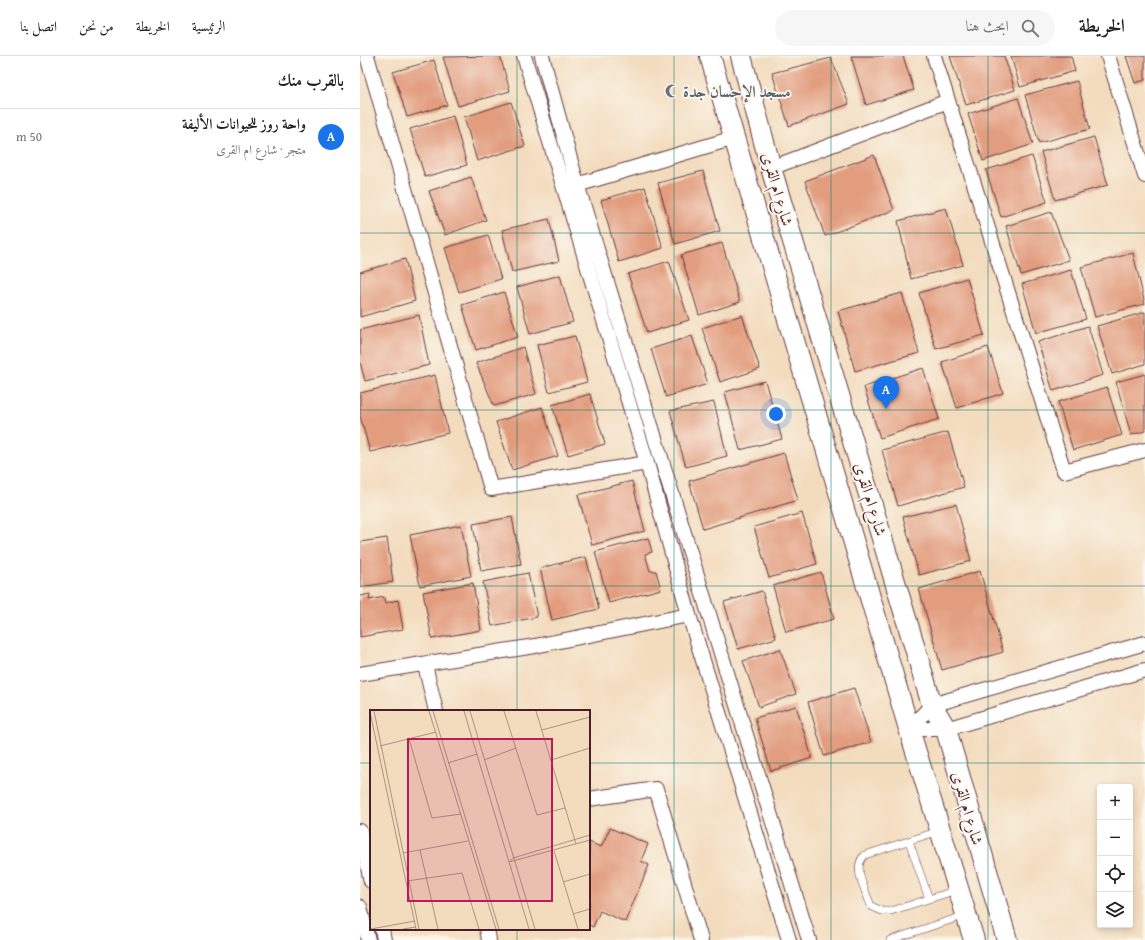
<!DOCTYPE html>
<html lang="ar">
<meta charset="utf-8">
<style>
:root{--surface:#fff;--page:#f6f6f6;--text:#222;--muted:#767676;--line:#e0e0e0;--accent:#1a73e8}
body{margin:0;font-family:"Gentium Book Plus",Amiri,serif;background:var(--page);color:var(--text);direction:rtl}
.controls{position:absolute;right:12px;bottom:12px;display:grid;overflow:hidden;border-radius:4px;box-shadow:0 2px 6px #0003}
.controls button{width:36px;height:36px;display:grid;place-items:center;padding:0;border:0;border-bottom:1px solid var(--line);background:var(--surface);color:var(--text);font:20px sans-serif}
.you{position:absolute;left:416px;top:358px;width:14px;height:14px;margin:-10px;border:3px solid #fff;border-radius:50%;background:#1a73e8;box-shadow:0 0 0 6px #1a73e833}
.badge{display:grid;place-items:center;width:26px;height:26px;border-radius:50%;background:var(--accent);color:#fff;font-size:13px;font-weight:700}
.pin{position:absolute;translate:-50% -33px;filter:drop-shadow(0 1px 2px #0008)}
.pin::after{content:'';position:absolute;top:21px;width:14px;height:12px;background:inherit;clip-path:polygon(0 0,100% 0,50% 100%)}
.list{margin:0;padding:0;list-style:none}
h2{display:flex;justify-content:space-between;align-items:center;height:52px;margin:0;padding:0 16px;font-size:17px}
h2 small{font-size:13px;font-weight:400;color:var(--muted)}
.list li{display:grid;grid-template-columns:26px 1fr auto;gap:12px;align-items:center;box-sizing:border-box;height:56px;padding:0 16px;border-top:1px solid var(--line)}
.list b{display:block;font-size:15px;white-space:nowrap}
.list p{margin:0;font-size:13px;white-space:nowrap;color:var(--muted)}
.list em{font-size:13px;font-style:normal;color:var(--muted)}
.icon{flex:none;width:22px;height:22px;fill:none;stroke:currentColor;stroke-width:2;stroke-linecap:round;stroke-linejoin:round}
.map{position:relative;flex:none;width:785px;height:884px;overflow:hidden;direction:ltr}
header{display:flex;align-items:center;gap:24px;box-sizing:border-box;height:56px;padding:0 20px;background:var(--surface);border-bottom:1px solid var(--line)}
header strong{font-size:19px}
nav{display:flex;gap:22px;margin-inline-start:auto;font-size:14px}
.search{width:280px;height:36px;background:var(--page);display:flex;align-items:center;gap:10px;box-sizing:border-box;padding:0 14px;border-radius:22px;color:var(--muted);font-size:15px}
main{display:flex}
aside{flex:1;background:var(--surface)}
.map>svg:first-child{display:block}
.building{fill:#e29c7e}
.lines{fill:none;stroke-linecap:round;stroke-linejoin:round}
.service-casing{stroke:#633b41;stroke-width:8}
.minor-casing{stroke:#633b41;stroke-width:16}
.secondary-casing{stroke:#633b41;stroke-width:22}
.service{stroke:#fff;stroke-width:7}
.minor{stroke:#fff;stroke-width:14}
.secondary{stroke:#fff;stroke-width:20}
.grid{fill:none;stroke:#0f766e;stroke-width:1;stroke-opacity:0.55}
.labels{text-anchor:middle;dominant-baseline:central;stroke-width:3.5;stroke-linejoin:round;paint-order:stroke}
.worship-label{font-size:16px;font-weight:bold;fill:#5b616d;stroke:#fbf7ec;text-anchor:start}
.street-label{font-size:16px;fill:#4a1f2b;stroke:#fbf7ec}
.inset-road{fill:none;stroke:#af9083;stroke-width:1}
.view{fill:#c2185b;fill-opacity:0.15;stroke:#c2185b;stroke-width:2}
.inset-edge{fill:none;stroke:#4a1f2b;stroke-width:2}
</style>
<header>
<strong>الخريطة</strong>
<div class="search"><svg class="icon" aria-label="search" viewBox="0 0 24 24"><circle cx="10" cy="10" r="6"/><path d="M15 15l6 6"/></svg>ابحث هنا</div>
<nav><a>الرئيسية</a><a>الخريطة</a><a>من نحن</a><a>اتصل بنا</a></nav>
</header>
<main>
<div class="map">
<svg width="785" height="884" viewBox="0 0 785 884">
<rect width="100%" height="100%" fill="#fbf7ec"/>
<filter id="ink" filterUnits="userSpaceOnUse"><feTurbulence type="fractalNoise" baseFrequency=".025" numOctaves="2"/><feDisplacementMap in="SourceGraphic" scale="8" xChannelSelector="R" yChannelSelector="G"/><feConvolveMatrix kernelMatrix="1 2 1 2 8 2 1 2 1" color-interpolation-filters="sRGB"/></filter>
<filter id="wash" filterUnits="userSpaceOnUse"><feTurbulence type="fractalNoise" baseFrequency=".012" numOctaves="4" result="noise"/><feDisplacementMap in="SourceGraphic" scale="16" xChannelSelector="R" yChannelSelector="G"/><feGaussianBlur stdDeviation="0.9" result="paint"/><feColorMatrix in="noise" values="0 0 0 0 0 0 0 0 0 0 0 0 0 0 0 0 0 1.4 0 .05"/><feComposite in="paint" operator="in"/></filter>
<g filter="url(#wash)">
<rect width="100%" height="100%" fill="#f3dcbe"/>
<g id="blocks">
<path class="building" d="M140 0 150 35 98 50 83 1Z
M491 0H543L554 34 506 49Z
M590 0H644L655 34 606 49Z
M651 0H711L715 15 660 31Z
M766 0H785V24L775 27Z
M471 2 489 48 429 70 412 17Z
M74 4 87 49 47 61 33 16Z
M717 25 730 73 679 87 665 39Z
M658 42 673 88 623 105 608 58Z
M151 46 165 90 117 105 104 61Z
M93 60 107 109 65 121 50 73Z
M734 81 748 129 695 144 681 96Z
M514 99 534 154 465 180 445 125Z
M672 100 687 146 641 161 626 114Z
M343 115 360 175 315 188 298 127Z
M111 121 126 164 85 179 69 135Z
M285 131 303 192 259 206 241 144Z
M586 152 603 209 551 223 538 165Z
M691 156 709 204 661 219 646 170Z
M189 163 199 205 152 216 142 174Z
M128 179 141 223 99 236 85 192Z
M362 187 380 246 339 259 321 199Z
M773 197 785 248 735 261 721 211Z
M45 203 55 245 0 261V216Z
M309 205 329 264 287 277 268 218Z
M711 214 726 263 676 277 662 228Z
M200 219 213 266 170 278 157 231Z
M607 222 624 279 576 293 559 237Z
M144 236 158 281 116 294 102 249Z
M542 237 559 297 495 315 478 255Z
M785 256V308L752 318 737 270Z
M59 259 69 309 5 325 0 306V274Z
M382 259 400 313 360 326 342 272Z
M728 270 743 319 693 335 678 286Z
M215 280 227 326 189 336 177 289Z
M332 280 348 328 306 341 291 293Z
M163 291 176 338 134 350 116 307Z
M628 291 643 337 597 352 582 306Z
M563 312 579 363 520 382 504 331Z
M785 318V375L771 379 756 326Z
M75 319 88 377 10 396 0 360V337Z
M405 325 422 383 380 394 365 336Z
M747 331 762 379 713 394 698 346Z
M230 338 245 388 208 399 192 349Z
M354 346 367 400 326 411 310 355Z
M182 351 198 400 152 414 136 366Z
M588 376 604 431 538 450 522 394Z
M424 397 438 444 343 473 329 425Z
M272 425 285 475 232 489 218 439Z
M596 448 611 505 559 519 543 461Z
M442 457 457 508 409 522 394 471Z
M152 461 161 508 121 515 113 468Z
M101 469 111 520 60 530 50 479Z
M27 482 33 526 0 531V486Z
M288 482 292 496 285 498 290 515H296L301 533 249 547 235 496Z
M226 501 239 553 192 564 180 512Z
M620 515 643 596 582 614 559 533Z
M461 516 474 563 426 576 413 530Z
M168 517 177 561 132 570 123 526Z
M113 527 121 574 72 583 63 536Z
M402 535 416 582 378 593 364 546Z
M10 538 9 544 24 541 25 547 38 544 43 573 0 581V540Z
M420 593 436 638 399 651 383 605Z
M494 632 511 686 464 700 448 646Z
M436 650 452 702 411 715 395 662Z
M250 772 288 788 281 805 289 809 265 866 240 855 233 871 229 869V786L241 791Z"/>
</g>
</g>
<g filter="url(#ink)">
<use href="#blocks" fill-opacity="0" stroke="#633b41" stroke-width="1"/>
<g class="lines">
<g class="service-casing">
<path id="service" d="M579 775 505 799C491 810 506 835 511 850L522 855H531L597 834
M549 785 569 843
M530 884 606 859"/>
</g>
<g class="minor-casing">
<path id="minor" d="M7 0 131 433 287 407
M164 0 287 407 329 559 429 884
M182 0 217 128 449 884
M574 0 704 415 785 394
M748 0 785 120
M411 112 588 45
M210 131 374 82
M65 609 76 655
M0 618 175 590 329 559
M549 673 572 649 785 587
M549 673H586L785 614
M229 743 296 733 341 884
M0 775 11 825
M0 851 8 884
M22 873 24 884
M127 873 129 884"/>
</g>
<g class="secondary-casing">
<path id="secondary" d="M350 0 549 673 614 884
M381 0 411 112 572 649 586 673 647 884"/>
</g>
<use href="#service" class="service"/>
<use href="#minor" class="minor"/>
<use href="#secondary" class="secondary"/>
</g>
</g>
<path class="grid" d="M157 0V655M314 0V884M471 0V884M628 0V884M0 177H785M0 354H785M0 530H785M0 707H11M229 707H785M157 873V884"/>
<defs>
<g id="mosque-bare" transform="scale(1.08)"><path d="M3.5-4.9A6 6 0 1 0 3.5 4.9A5 5 0 1 1 3.5-4.9Z" fill="#6b7280" stroke="#fbf7ec" stroke-width="2.5" paint-order="stroke"/></g>
</defs>
<g fill-rule="evenodd">
<use href="#mosque-bare" x="312" y="35"/>
</g>
<g class="labels">
<g class="worship-label">
<text x="323" y="35">مسجد الإحسان جدة</text>
</g>
<g class="street-label">
<text transform="translate(418 133) rotate(74)">شارع ام القرى</text>
<text transform="translate(511 443) rotate(73)">شارع ام القرى</text>
<text transform="translate(608 752) rotate(74)">شارع ام القرى</text>
</g>
</g>
<g transform="translate(10 654)">
<rect width="220" height="220" fill="#f3dcbe"/>
<path class="inset-road" d="M4 1 49 219M59 1 126 219M63 1 129 219M94 1 159 219M100 1 165 219M134 1 167 105 195 98M166 1 206 134M0 2 46 219M172 20 220 7M39 29 62 108 91 104M10 36 66 22M114 50 146 38M181 50 220 38M78 53 107 44M50 140 68 219M184 141 208 219M33 143 98 131M139 152 143 148 220 125M139 152 220 130M37 171 92 163 109 219M193 172 220 164M203 204 220 199M1 219 45 211M33 219 46 217"/>
<path class="view" d="M38 29H182V191H38Z"/>
<rect width="220" height="220" class="inset-edge"/>
</g>
</svg>
<div class="controls">
<button>+</button>
<button>−</button>
<button><svg class="icon" aria-label="locate" viewBox="0 0 24 24"><circle cx="12" cy="12" r="6"/><path d="M12 2v4M12 18v4M2 12h4M18 12h4"/></svg></button>
<button><svg class="icon" aria-label="layers" viewBox="0 0 24 24"><path d="M12 4l9 5-9 5-9-5zM3 14l9 5 9-5"/></svg></button>
</div>
<div class="you"></div>
<div class="pin badge" style="left:526px;top:353px">A</div>
</div>
<aside>
<h2>بالقرب منك<small></small></h2>
<ul class="list">
<li><span class="badge">A</span><div><b>واحة روز للحيوانات الأليفة</b><p>متجر · شارع ام القرى</p></div><em>50 m</em></li>
</ul>
</aside>
</main>
